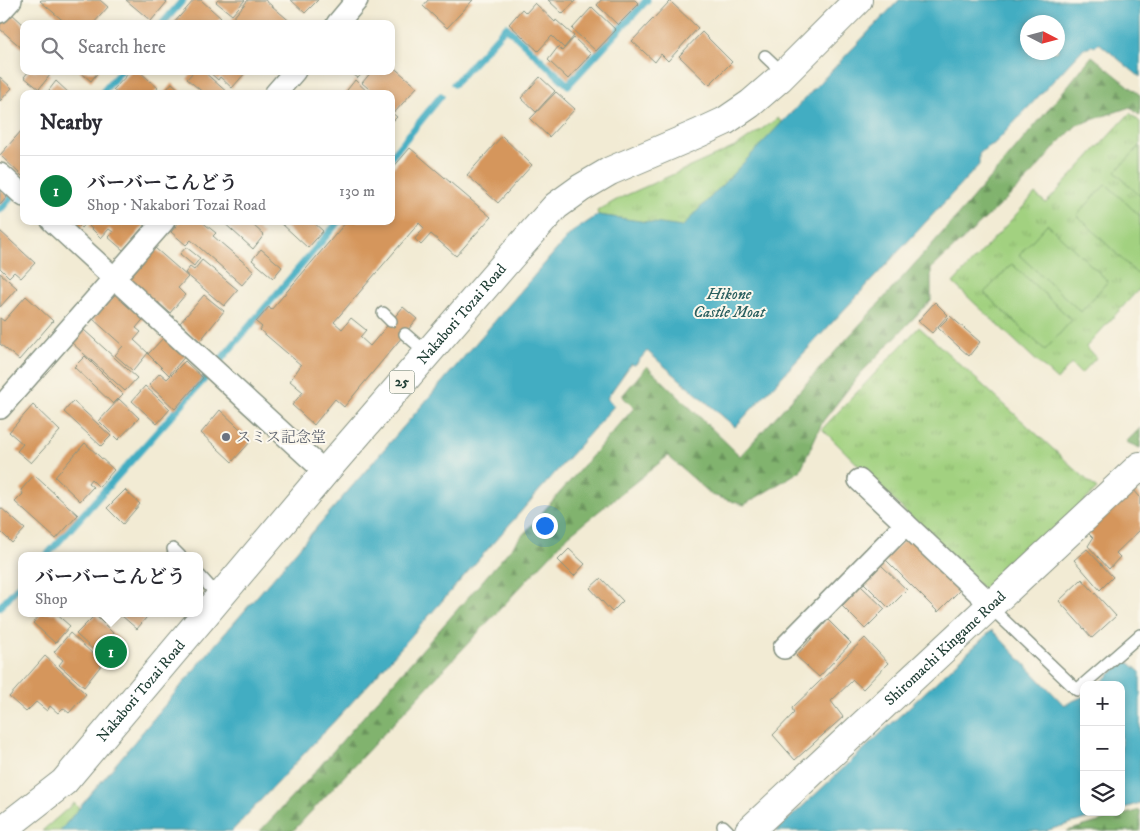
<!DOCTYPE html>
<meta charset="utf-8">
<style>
:root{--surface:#fff;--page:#f7f7f7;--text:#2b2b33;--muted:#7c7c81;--line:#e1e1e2;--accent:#0b8043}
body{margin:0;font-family:"IM FELL DW Pica","Noto Serif JP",serif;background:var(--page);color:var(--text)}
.controls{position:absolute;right:15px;bottom:15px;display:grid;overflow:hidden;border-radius:10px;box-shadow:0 2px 8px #0003}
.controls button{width:45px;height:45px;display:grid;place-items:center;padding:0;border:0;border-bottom:1px solid var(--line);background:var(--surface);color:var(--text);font:25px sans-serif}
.compass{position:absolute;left:1020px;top:15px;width:45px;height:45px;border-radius:50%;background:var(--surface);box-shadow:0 2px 8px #0003;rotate:96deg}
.you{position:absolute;left:544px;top:525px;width:18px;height:18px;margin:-12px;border:4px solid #fff;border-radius:50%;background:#1a73e8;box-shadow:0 0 0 8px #1a73e833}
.badge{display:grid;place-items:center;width:32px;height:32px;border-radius:50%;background:var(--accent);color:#fff;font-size:16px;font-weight:700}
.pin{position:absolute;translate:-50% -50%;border:2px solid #fff;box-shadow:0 1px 5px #0006}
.popup{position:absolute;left:18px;top:552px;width:185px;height:65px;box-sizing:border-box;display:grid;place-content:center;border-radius:10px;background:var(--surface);filter:drop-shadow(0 1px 4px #0005);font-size:16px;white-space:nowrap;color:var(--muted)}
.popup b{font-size:19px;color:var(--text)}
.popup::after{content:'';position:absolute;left:50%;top:100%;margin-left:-10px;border:10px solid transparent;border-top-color:var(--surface)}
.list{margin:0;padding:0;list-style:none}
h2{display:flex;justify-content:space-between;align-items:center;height:65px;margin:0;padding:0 20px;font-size:21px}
h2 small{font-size:16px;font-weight:400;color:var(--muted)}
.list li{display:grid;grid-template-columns:32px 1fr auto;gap:15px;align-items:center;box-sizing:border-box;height:70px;padding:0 20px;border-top:1px solid var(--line)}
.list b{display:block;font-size:19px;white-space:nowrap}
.list p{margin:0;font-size:16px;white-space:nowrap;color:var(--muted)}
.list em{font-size:16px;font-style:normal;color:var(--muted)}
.icon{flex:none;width:28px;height:28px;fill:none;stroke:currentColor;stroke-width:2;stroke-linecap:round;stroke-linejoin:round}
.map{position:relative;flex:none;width:1140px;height:831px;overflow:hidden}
.search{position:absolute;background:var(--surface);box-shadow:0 2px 8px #0003;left:20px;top:20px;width:375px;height:55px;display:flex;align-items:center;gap:12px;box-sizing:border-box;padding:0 18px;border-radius:10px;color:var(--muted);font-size:19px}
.panel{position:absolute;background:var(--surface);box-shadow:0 2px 8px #0003;left:20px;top:90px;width:375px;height:135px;border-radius:10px}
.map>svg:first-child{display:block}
.grass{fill:url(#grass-tufts);stroke:#60875a}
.forest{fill:url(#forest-firs);stroke:#507851}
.pitch{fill:#a2d180;stroke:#60875a}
.water{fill:#43adc2;stroke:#31757b;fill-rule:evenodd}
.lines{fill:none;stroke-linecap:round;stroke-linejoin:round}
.stream{stroke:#43adc2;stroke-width:7}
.building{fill:#d5965b}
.lane-casing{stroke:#889484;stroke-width:14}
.street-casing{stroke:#889484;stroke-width:24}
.secondary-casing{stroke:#889484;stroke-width:30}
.primary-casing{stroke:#889484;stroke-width:30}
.lane{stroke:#fff;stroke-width:11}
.street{stroke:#fff;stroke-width:21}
.secondary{stroke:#fff;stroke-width:28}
.primary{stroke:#fff;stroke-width:28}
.worship-dot{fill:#6b7280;stroke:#fbf7ec;stroke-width:2}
.labels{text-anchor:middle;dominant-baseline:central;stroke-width:4;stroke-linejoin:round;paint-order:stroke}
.shield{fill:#fbf7ec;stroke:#61756b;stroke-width:1}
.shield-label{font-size:14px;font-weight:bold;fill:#1f3d34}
.street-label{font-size:15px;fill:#1f3d34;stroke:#fbf7ec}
.worship-label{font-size:15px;fill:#5b616d;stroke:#fbf7ec;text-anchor:start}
.water-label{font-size:16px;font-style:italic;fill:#2a5f5f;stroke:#fbf7ec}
</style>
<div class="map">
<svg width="1140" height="831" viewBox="0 0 1140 831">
<defs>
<pattern id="grass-tufts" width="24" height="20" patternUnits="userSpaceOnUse" patternTransform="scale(1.25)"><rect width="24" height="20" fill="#a2d180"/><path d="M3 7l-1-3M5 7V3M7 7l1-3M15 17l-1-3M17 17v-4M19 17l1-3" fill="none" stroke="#8bb46f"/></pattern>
<pattern id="forest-firs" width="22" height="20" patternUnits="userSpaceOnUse" patternTransform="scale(1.25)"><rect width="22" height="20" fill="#81b36e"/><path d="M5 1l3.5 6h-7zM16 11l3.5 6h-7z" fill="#69935b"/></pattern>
</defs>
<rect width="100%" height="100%" fill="#fbf7ec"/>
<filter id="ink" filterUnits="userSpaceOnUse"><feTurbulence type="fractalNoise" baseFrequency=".02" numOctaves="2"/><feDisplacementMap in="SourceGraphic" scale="10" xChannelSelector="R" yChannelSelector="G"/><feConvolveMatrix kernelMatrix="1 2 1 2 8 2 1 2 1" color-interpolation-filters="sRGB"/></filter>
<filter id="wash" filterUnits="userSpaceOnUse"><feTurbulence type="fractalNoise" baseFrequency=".0096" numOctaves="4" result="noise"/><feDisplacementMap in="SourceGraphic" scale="20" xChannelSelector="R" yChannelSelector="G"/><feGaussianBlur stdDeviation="1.12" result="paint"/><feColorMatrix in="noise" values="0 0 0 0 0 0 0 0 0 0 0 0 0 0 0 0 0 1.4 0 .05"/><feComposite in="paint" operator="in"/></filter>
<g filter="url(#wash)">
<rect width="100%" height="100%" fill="#f2ebd4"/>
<path class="grass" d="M1130 113 1140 122V292L1138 290 1086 347 1096 358 1081 374 1071 364 1057 380 953 283 1035 194 1046 203Z
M778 118 782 123 682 228 598 215 597 211 620 198 737 146Z
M919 327 1097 489 987 593 822 429Z
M74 803 79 808 60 831H42Z"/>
<path class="forest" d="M1092 56 1140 95V116L1130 107 1077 125 1055 147 1027 180 931 269V300L860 374 823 421 800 471 744 505 712 495 668 456 569 535 293 831H260L306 782 634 408 622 396 647 366 740 456C859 325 981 195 1092 56Z
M1140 428V448L1126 442Z
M1140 810V831H1067Z"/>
<path class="pitch" d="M1140 146V196L1115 172Z
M1106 184 1140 216V270L1137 274 1077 215Z
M1047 224 1108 281 1081 312 1019 255Z
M1012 264 1072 320 1045 350 984 293Z"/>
<path class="water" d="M899 0H1140V77L1099 43 1095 47 1092 45 1089 48H1084L994 144 987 147 979 154V165L735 427 647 351 635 365 631 364 607 398 614 406 368 685 232 831H60L214 646 571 233 598 215 682 227ZM1028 22H1058V52H1028Z
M992 630 1064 705 1084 696V812H1109L1045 831H776Z
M1126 660 1140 672V803L1121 809V685H1098Z"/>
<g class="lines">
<path class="stream" d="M162 24 183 0
M454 84 506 27 568 85 647 0
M101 94 121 71
M391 157 441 96
M0 210 14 194
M218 363 339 221
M46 556 209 374
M0 607 22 582"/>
</g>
<g id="blocks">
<path class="building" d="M41 0H100L108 7 93 24H67L40 1Z
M126 0H164L167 2 151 21Z
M194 0H201L221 18 215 24H173Z
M218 0H245L232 15 216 2Z
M248 0H265L293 24H237L232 19Z
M291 0H318L305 13Z
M428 0H473L447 28 423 6Z
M548 0H576L563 14Z
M601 0H635L639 4 618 25 597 5Z
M670 1 698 28 668 61 661 54 655 62 632 41Z
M535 3 555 22 556 20 574 36 564 48 552 36 538 51 509 24 522 9 526 13Z
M592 7 616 30 596 51 572 29Z
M10 12 24 25V50L0 29V25Z
M702 32 732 62 709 85 679 56Z
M574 38 591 54 568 79 548 60 558 47 562 51Z
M391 65 417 87 395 112 391 109V94H375L362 83 372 71H391Z
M29 71H46L50 75 39 89 24 77Z
M79 71H99L91 81Z
M131 71H139L158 88 154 94H118L113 90Z
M194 71H203L229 94H205L187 79Z
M208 71H247L232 88 220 77 218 80Z
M349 71H364L358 78Z
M0 77 12 88 0 101Z
M540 77 555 91 536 112 521 98Z
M355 80 370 94H344Z
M56 81 70 94H46Z
M172 83 184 94H163Z
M556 92 575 109 549 137 530 119Z
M391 112 397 117 391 123Z
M22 130 24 132V175L22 176 0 155Z
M502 136 532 165 498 203 467 175Z
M410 148 491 217 456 256 431 234 421 245 415 239 424 228 419 223 334 322 342 329 351 318 366 330 360 337 370 346 403 307 417 319 344 407 335 399 314 425 292 405 303 392 290 381 301 365 260 330 262 327 256 322 269 307 271 310 347 221H391V170Z
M0 189 8 196 0 205Z
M74 221H87L81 228Z
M94 221H148L123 250 108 237 113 232 109 229 101 238 89 226Z
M180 221H201L216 233 213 236 254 271 242 285 191 240 186 245 171 232Z
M222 221H256L253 225 264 235 253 249Z
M283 221H312L323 231 308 248 281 223Z
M0 231 35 263 21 278 14 272 9 277 0 268Z
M186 247 200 258 194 266 180 254Z
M155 248 188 277 178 288 185 295 170 313 158 302 155 306 128 280Z
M261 249 282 267 273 278 252 260Z
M202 260 238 290 224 306 185 273 190 267 194 270Z
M0 273 17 288 0 307Z
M119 290 146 316 136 328 141 332 134 340 148 353 133 371 115 355 123 346 93 319Z
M204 295 224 311 200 341 180 323Z
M26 296 53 321 19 360 0 344V318L4 321Z
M935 302 948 315 932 333 918 321Z
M950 316 980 342 969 356 938 328Z
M84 330 137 378 125 391 72 343Z
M166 335 187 354 169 375 148 354Z
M85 356 123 394 113 404 74 367Z
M185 361 203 378 175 409 149 385 160 373 167 379Z
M145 386 170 409 157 424 132 401Z
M119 399 139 418 118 440 99 421Z
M73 401 111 436 101 446 64 412Z
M33 405 60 431 31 463 17 451 23 444 9 432Z
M220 410 252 440 232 462 201 433Z
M85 443 114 470 99 487 91 479 88 483 93 487 80 501 55 477Z
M34 475 78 515 56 539 15 502 23 494 21 490Z
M1133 489 1140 497V530L1116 553 1120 557 1109 569 1088 546 1093 538 1087 532Z
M125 490 140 504 123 524 107 508Z
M0 507 25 529 12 543 0 531Z
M908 536 962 588 938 612 885 559Z
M569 549 585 564 574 576 558 560Z
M1087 549 1113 577 1100 590 1074 560Z
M881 565 907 590 889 608 864 583Z
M601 578 623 601 612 612 590 588Z
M1082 579 1116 616 1092 638 1059 601Z
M861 586 885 609 865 629 842 606Z
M42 613H55L70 626 55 643 33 623Z
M125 613H150L137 629 122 616Z
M95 615 122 642 105 661 76 634Z
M828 620 851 643 819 677 796 656Z
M70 633 103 663 84 687 59 665 63 660 54 652Z
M865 638 888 663 863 689 853 680 831 701 843 717 795 760 773 735 794 713 792 708Z
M45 656 86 694 69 713 63 708 58 713 50 706 47 711 36 702 26 712 9 697Z"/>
</g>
</g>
<g filter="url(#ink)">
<use href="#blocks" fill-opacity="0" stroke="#889484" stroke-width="1"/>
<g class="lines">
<g class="lane-casing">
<path id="lane" d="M765 56 784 74
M383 313 391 321
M405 334 427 353
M173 549 180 556
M200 576 219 597
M989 606 1077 690 1140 635
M723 826 728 831"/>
</g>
<g class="street-casing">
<path id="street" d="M0 12 11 0
M337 24 357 0
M275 94 295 71
M0 174 24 196
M52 221 325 472
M0 408 164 221
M859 480 981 595 989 606
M784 648 906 524"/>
</g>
<g class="secondary-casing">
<g id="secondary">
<path id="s1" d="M749 831 1140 466"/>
</g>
</g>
<g class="primary-casing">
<g id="primary">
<path id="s2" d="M1 831 64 782 325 472 515 252 556 206 581 188 610 171 697 134 725 121 750 104 779 79 858 0"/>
</g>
</g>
<use href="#lane" class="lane"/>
<use href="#street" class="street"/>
<use href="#secondary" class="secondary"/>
<use href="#primary" class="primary"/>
</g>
</g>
<circle class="worship-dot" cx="226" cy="437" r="5"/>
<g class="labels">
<rect class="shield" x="389.5" y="370.5" width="25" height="23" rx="4"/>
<g class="shield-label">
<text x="402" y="382">25</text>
</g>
<g class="street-label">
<text stroke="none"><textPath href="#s2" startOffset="694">Nakabori Tozai Road</textPath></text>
<text stroke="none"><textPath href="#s1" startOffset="268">Shiromachi Kingame Road</textPath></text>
<text stroke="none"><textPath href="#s2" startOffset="199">Nakabori Tozai Road</textPath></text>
</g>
<g class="worship-label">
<text x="236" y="437">スミス記念堂</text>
</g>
<g class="water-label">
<text x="729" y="294">Hikone<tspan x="729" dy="18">Castle Moat</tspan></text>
</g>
</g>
</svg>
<div class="controls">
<button>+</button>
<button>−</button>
<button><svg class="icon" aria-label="layers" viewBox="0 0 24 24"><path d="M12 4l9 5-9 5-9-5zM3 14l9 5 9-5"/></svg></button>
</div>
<svg class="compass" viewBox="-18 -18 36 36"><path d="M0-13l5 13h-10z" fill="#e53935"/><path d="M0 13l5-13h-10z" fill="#7c7c81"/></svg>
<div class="you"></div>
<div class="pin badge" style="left:111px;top:652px">1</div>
<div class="popup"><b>バーバーこんどう</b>Shop</div>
<div class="search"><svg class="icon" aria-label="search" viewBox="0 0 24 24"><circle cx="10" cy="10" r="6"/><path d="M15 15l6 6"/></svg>Search here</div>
<section class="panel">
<h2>Nearby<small></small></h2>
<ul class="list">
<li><span class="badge">1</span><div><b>バーバーこんどう</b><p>Shop · Nakabori Tozai Road</p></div><em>130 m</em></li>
</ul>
</section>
</div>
